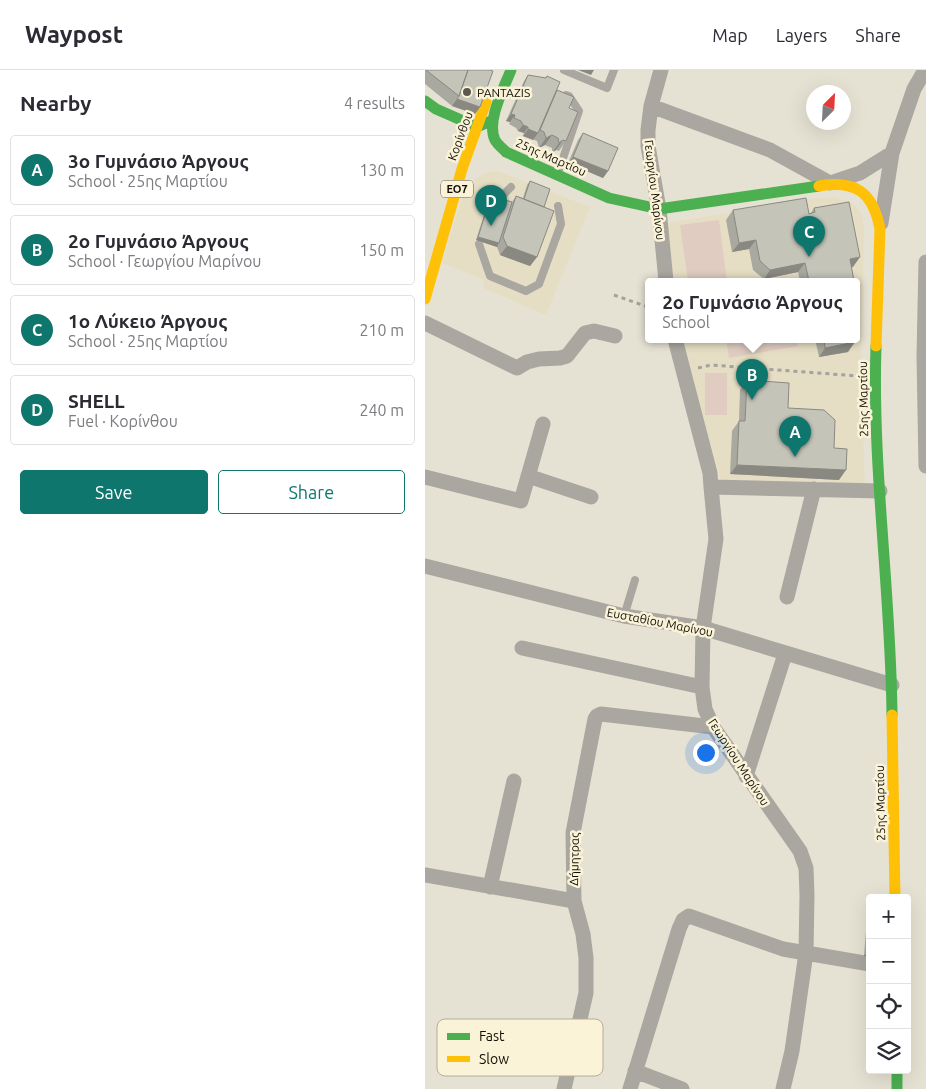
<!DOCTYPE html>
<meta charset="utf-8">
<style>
:root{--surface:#fff;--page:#f7f7f7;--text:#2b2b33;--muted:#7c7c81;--line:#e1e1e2;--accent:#0f766e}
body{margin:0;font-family:Ubuntu,sans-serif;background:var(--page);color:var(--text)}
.controls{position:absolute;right:15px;bottom:15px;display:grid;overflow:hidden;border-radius:5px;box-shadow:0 5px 20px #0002}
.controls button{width:45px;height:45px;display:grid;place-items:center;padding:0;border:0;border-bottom:1px solid var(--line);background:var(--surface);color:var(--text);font:25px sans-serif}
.compass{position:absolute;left:381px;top:15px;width:45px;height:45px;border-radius:50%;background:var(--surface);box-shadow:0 5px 20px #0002;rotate:24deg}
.you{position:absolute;left:280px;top:682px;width:18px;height:18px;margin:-12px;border:4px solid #fff;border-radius:50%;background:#1a73e8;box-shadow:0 0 0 8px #1a73e833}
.badge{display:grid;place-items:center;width:32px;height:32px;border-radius:50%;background:var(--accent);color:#fff;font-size:16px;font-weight:700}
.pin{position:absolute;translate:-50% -41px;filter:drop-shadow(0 1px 2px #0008)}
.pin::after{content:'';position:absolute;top:26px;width:18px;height:15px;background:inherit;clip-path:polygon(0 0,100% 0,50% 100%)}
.popup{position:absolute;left:220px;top:208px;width:215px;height:65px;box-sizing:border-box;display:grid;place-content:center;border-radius:5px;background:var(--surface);filter:drop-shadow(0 1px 4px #0005);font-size:16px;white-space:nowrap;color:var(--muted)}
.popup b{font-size:19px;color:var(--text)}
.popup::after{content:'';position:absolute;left:50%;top:100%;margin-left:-10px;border:10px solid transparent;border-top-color:var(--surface)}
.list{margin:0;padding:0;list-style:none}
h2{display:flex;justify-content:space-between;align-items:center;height:65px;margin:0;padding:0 20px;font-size:21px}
h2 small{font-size:16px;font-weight:400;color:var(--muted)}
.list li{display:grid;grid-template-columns:32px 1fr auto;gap:15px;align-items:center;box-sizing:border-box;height:70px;margin:0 10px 10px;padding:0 10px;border:1px solid var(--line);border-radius:5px}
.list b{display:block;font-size:19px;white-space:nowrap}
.list p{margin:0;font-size:16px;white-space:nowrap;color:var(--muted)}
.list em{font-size:16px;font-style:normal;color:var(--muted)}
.actions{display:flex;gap:10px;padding:15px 20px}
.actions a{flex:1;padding:11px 0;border:1px solid var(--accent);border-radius:5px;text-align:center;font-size:18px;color:var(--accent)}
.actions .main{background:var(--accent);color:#fff}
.icon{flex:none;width:28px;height:28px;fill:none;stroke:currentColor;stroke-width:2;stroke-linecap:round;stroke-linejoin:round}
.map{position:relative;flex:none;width:501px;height:1019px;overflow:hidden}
header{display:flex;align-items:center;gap:30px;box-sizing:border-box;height:70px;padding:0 25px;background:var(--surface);border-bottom:1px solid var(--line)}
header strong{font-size:24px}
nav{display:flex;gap:28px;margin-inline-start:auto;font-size:18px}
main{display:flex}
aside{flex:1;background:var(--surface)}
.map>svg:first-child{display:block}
.built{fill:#e5dec4}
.green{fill:#e0ccc1}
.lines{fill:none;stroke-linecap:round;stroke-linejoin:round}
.path{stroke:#a5a19b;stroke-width:3;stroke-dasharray:4 4;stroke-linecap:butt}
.lane{stroke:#aaa6a0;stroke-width:8}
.street{stroke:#aaa6a0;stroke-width:15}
.fast{stroke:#4caf50;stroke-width:11}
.slow{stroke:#ffc107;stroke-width:11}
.wall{fill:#a9a99f}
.shaded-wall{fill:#898982}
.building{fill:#c4c4b9;stroke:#898982}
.poi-dot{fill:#5b584d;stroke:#fbf3d8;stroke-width:2}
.labels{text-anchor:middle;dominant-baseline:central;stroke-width:5;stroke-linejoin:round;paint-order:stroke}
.shield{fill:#fbf3d8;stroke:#565244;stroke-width:1}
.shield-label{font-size:11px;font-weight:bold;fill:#100d05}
.poi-label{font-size:12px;fill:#100d05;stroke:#fbf3d8;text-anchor:start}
.street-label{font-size:12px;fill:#100d05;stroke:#fbf3d8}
.key{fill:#fbf3d8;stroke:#b4ae99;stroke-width:1}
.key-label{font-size:14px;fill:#100d05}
</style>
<header>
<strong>Waypost</strong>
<nav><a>Map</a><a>Layers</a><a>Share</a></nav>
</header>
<main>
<aside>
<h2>Nearby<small>4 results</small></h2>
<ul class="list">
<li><span class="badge">A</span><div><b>3ο Γυμνάσιο Άργους</b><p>School · 25ης Μαρτίου</p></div><em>130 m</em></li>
<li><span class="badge">B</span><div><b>2ο Γυμνάσιο Άργους</b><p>School · Γεωργίου Μαρίνου</p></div><em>150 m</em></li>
<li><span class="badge">C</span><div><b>1ο Λύκειο Άργους</b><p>School · 25ης Μαρτίου</p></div><em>210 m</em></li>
<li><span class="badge">D</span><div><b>SHELL</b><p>Fuel · Κορίνθου</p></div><em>240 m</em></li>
</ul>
<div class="actions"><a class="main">Save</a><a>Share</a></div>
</aside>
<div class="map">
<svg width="501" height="1019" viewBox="0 0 501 1019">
<rect width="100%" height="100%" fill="#e6e2d3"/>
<path class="built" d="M73 101 165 137 121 245 58 218 59 210 17 193 39 121 53 107 62 102Z
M407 127 425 131 437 144 439 158 436 304 440 418 296 410 266 305 258 269H431V211H245L232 155 384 129Z"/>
<path class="green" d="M294 150 302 211H263L255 155Z
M301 269H372L373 276 304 288Z
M280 303H302V345H280Z"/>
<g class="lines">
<path class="path" d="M189 225 223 237
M273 298 286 295 433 306"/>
<path class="lane" d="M139 0 182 18 189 0
M133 103 154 41 144 26 141 25
M68 135 86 117
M54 174 65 206 101 221 114 214 136 154 133 136
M199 546 210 510"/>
<path class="street" d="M236 0 226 36 223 60V76L234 139 241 211
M226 36 345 80 405 113 435 103 467 83
M456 153 467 83 489 19 500 0
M501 192 499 286 501 396
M0 253 92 298 102 292 114 289 135 288 142 286 160 263 169 261 190 266
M250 269 285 403 286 417 291 469 278 558 277 617 280 639 288 657 375 781 381 798 382 825 381 883 367 981 358 1019
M103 406 166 427
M0 407 96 431 118 354
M286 417 455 421
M0 496 199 546 278 558 467 615
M362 527 389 419
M97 578 277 617
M321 706 360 584
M0 805 149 831
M65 817 89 711
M210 1001 257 1019
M139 1019 161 923V888L158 864 149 831 148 763 170 649 172 646 176 644 288 657
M205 1019 254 859 258 850 264 846 358 879 445 894"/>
<path class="fast" d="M86 0C79 18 61 51 70 70 73 75 77 78 81 82L184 128 234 139 394 116
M0 31 11 39 52 57 66 51
M451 276C447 399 466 522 467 645
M472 1000V1019"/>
<path class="slow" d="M394 116C431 110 448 122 455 159L451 276
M0 229 37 99 61 32
M467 645 470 828"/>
</g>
<path class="wall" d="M0 0H65L55 37 50 44 27 36 0 14Z
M103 5 130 22 144 38 141 71 134 81 131 80 127 83V78L120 75 114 78 112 71 98 66 99 63 93 61 91 58 84 54 85 52 81 51 99 11Z
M158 63 183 101 178 108 143 93 153 70Z
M105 111 119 137 112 187 105 196 75 185 72 177 51 170 64 129 66 126 87 132 91 126 98 128 102 115Z
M389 138 428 197H426L429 211H375L373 202 339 209 328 200 324 179 307 182 301 150 308 140 384 144 386 143Z
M390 269H429L423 282 394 287Z
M322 310 363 338 409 378 414 410 305 404 307 361 314 351 315 320Z
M445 856V887L439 886 441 861Z"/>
<path class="shaded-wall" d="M153 0H169L166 5Z
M32 29 55 37 50 44 27 36Z
M86 44 90 45 85 52 81 51Z
M98 55 103 57 99 63 93 61Z
M103 59 113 63 108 70 98 66Z
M127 65 120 75 114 78 121 68Z
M138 70 131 80 127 83 134 73Z
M148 87 183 101 178 108 143 93Z
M53 167 74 173 72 177 51 170Z
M331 170 324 179 307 182 314 173Z
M82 176 112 187 105 196 75 185Z
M435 187 428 197 418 199 425 189Z
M380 193 373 202 339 209 345 200Z
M430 272 423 282 394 287 400 278Z
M312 395 421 400 414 410 305 404Z
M444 880H445V887L439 886Z"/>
<path class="building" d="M1 0H43L34 26Z
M43 0H65L68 1 55 37 32 29 34 26Z
M103 5 121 8 122 6 135 12 113 63 103 59V57L98 55 96 51 89 48 90 45 86 44Z
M132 20 149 27 144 38 153 42 141 71 138 70 134 73 133 68 127 65 121 68 119 62 115 60Z
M158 63 193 78 183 101 148 87Z
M105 111 125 119 119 137 99 129Z
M66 126 87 132 74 173 53 167Z
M91 126 129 141 112 187 82 176 78 167Z
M381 128 384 144 390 142 389 138 424 132 435 187 425 189 429 211H384L380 193 345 200 335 191 331 170 314 173 308 140Z
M431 222 433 235H431Z
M399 269H429L430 272 400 278Z
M322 310 364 313 363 338 399 340 410 350 409 378 422 379 421 400 312 395 314 351H320Z"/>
<circle class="poi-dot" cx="42" cy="22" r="5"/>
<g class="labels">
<rect class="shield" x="16" y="110.5" width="32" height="17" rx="4"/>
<g class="shield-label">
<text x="32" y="119">ΕΟ7</text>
</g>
<g class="poi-label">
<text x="52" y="22">PANTAZIS</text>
</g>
<g class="street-label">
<text transform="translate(35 66) rotate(-70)">Κορίνθου</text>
<text transform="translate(126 87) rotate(24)">25ης Μαρτίου</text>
<text transform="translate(230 120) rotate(83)">Γεωργίου Μαρίνου</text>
<text transform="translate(438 329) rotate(-91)">25ης Μαρτίου</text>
<text transform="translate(235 552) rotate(11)">Ευσταθίου Μαρίνου</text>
<text transform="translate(314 692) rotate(57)">Γεωργίου Μαρίνου</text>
<text transform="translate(455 733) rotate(-91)">25ης Μαρτίου</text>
<text transform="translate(149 789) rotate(-89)">Δήμητρας</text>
</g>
</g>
<rect x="12" y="949" width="166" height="57" rx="8" class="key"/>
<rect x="22" y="963" width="23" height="7" fill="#4caf50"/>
<rect x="22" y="986" width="23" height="6" fill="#ffc107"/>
<g class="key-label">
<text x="54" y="971">Fast</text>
<text x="54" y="994">Slow</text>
</g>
</svg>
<div class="controls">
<button>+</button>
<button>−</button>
<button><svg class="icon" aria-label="locate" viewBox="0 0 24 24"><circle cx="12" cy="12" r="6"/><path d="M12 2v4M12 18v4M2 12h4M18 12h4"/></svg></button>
<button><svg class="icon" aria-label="layers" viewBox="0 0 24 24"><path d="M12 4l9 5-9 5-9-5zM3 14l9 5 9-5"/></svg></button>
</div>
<svg class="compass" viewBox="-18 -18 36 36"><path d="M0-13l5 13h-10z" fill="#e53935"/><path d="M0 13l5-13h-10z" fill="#7c7c81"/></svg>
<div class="you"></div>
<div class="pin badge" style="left:370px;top:387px">A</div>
<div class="pin badge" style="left:327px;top:330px">B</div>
<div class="popup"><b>2ο Γυμνάσιο Άργους</b>School</div>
<div class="pin badge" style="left:384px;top:187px">C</div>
<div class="pin badge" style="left:66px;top:156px">D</div>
</div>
</main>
